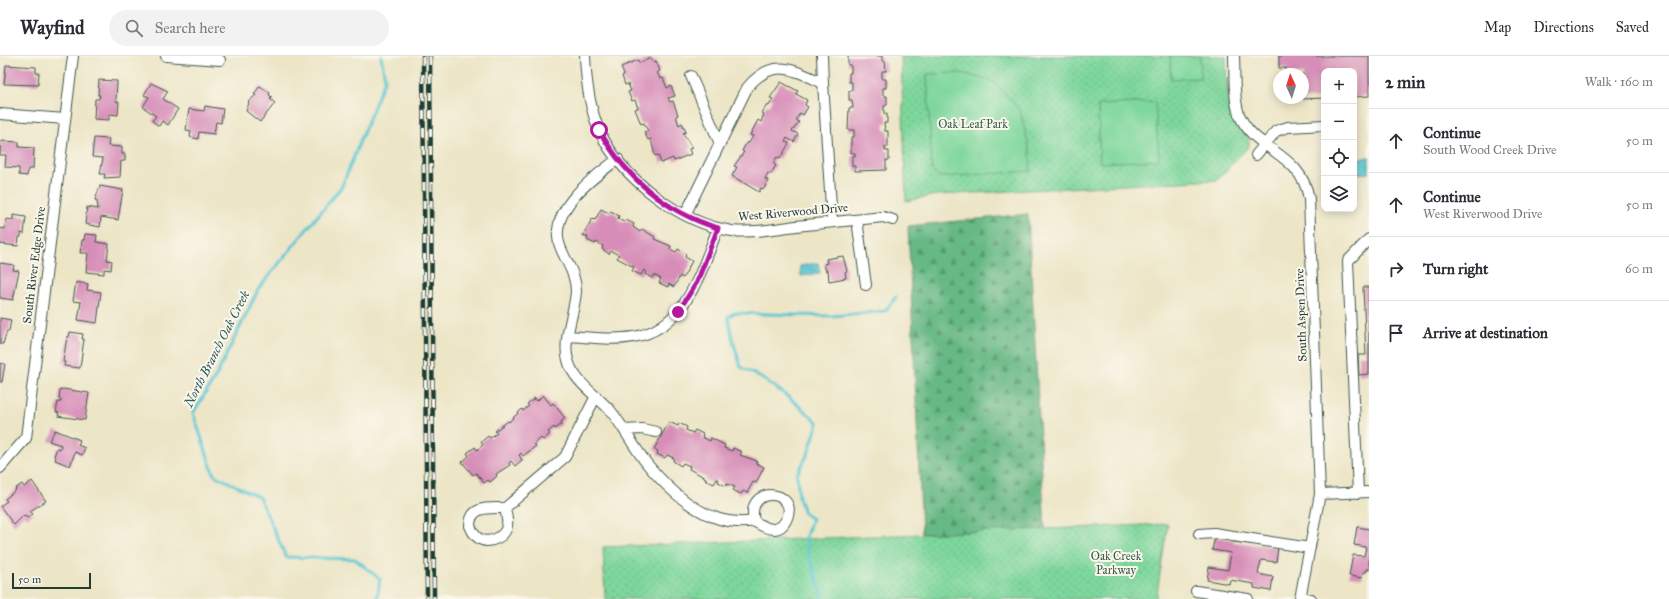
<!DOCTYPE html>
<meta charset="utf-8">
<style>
:root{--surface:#fff;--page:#f2f2f3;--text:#2b2b33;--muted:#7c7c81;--line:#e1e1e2}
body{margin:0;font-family:"IM FELL Great Primer",serif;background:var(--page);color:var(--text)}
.controls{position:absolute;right:12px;top:12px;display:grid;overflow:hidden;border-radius:8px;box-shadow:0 2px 10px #0003}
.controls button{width:36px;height:36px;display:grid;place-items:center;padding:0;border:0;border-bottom:1px solid var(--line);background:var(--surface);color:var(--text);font:20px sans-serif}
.compass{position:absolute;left:1273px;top:12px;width:36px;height:36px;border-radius:50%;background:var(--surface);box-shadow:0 2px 10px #0003;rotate:356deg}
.scale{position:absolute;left:12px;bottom:10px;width:79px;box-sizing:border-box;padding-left:4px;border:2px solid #1f3d34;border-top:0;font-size:11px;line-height:14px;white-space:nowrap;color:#1f3d34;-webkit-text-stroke:3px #fbf7ec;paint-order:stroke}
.stop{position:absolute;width:12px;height:12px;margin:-9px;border:3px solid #b5179e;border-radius:50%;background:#fff}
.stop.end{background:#b5179e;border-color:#fff;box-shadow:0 1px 4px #0008}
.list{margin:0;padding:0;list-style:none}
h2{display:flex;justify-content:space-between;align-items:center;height:52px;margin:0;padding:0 16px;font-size:17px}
h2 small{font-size:13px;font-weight:400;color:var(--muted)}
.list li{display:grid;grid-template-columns:26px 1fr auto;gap:12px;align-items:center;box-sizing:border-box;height:64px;padding:0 16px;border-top:1px solid var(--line)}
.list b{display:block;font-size:15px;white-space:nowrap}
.list p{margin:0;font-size:13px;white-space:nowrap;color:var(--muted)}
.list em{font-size:13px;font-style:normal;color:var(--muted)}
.icon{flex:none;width:22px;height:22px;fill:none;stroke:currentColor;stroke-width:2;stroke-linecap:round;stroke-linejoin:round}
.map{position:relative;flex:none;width:1369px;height:543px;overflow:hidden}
header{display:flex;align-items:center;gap:24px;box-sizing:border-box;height:56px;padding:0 20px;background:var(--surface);border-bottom:1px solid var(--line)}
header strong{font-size:19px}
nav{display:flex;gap:22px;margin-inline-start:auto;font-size:14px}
.search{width:280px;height:36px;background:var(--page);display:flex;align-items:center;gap:10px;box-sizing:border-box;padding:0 14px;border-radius:22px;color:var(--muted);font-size:15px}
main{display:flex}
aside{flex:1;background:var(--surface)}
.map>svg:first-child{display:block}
.forest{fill:url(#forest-firs);stroke:#427a5c}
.park{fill:url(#park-dots);stroke:#4e8a68}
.pitch{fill:#7ed79c;stroke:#4e8a68}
.water{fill:url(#water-ripples);stroke:#3c8284}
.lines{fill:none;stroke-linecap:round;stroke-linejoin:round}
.stream{stroke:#5ac6d3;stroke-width:3}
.building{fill:#d78db8}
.minor-casing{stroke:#3e564a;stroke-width:12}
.minor{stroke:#fff;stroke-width:10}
.rail-casing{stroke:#1f3d34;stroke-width:4.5}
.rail{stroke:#fbf7ec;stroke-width:3;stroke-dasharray:9;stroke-linecap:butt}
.route{stroke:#b5179e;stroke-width:5}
.labels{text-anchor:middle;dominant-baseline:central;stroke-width:4;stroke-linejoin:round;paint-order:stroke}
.park-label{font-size:12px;fill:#325c49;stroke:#fbf7ec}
.street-label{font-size:12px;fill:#1f3d34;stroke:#fbf7ec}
.water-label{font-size:13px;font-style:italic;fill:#2e5f5c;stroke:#fbf7ec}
</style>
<header>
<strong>Wayfind</strong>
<div class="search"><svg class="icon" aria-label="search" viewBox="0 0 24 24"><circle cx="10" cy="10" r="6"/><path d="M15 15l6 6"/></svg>Search here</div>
<nav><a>Map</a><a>Directions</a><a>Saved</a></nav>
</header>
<main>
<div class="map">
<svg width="1369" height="543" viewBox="0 0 1369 543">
<defs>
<pattern id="forest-firs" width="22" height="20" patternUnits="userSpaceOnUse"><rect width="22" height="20" fill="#66b884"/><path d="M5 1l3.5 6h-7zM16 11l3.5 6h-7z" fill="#53976d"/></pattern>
<pattern id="park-dots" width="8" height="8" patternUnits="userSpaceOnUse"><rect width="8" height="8" fill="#7ed79c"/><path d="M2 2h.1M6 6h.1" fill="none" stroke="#6cb987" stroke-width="1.8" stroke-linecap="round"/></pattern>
<pattern id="water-ripples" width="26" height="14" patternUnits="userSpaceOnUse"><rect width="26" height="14" fill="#5ac6d3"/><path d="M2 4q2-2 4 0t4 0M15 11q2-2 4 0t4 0" fill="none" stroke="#4aa2ac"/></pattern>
</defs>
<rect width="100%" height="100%" fill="#fbf7ec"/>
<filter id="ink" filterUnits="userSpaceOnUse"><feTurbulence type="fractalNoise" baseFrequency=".025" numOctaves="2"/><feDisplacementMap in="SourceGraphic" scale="8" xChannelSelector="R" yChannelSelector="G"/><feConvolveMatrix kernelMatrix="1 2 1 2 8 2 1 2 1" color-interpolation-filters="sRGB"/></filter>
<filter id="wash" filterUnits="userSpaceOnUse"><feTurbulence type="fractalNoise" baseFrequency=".012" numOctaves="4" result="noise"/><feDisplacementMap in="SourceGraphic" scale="16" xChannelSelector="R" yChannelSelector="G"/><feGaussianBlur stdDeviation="0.9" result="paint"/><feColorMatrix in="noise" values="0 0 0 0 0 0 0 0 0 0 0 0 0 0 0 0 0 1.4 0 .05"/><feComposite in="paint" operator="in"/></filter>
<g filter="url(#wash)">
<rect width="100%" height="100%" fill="#ece5c6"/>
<path class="forest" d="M1028 158 1045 474 922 478 908 170Z"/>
<path class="park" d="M901 0H1226C1227 22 1225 44 1234 64 1238 74 1251 79 1249 90L1217 124 936 139 906 145Z
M1168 468 1156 543H605L603 491Z"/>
<path class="pitch" d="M1170 0H1200L1201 22 1171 23Z
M962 17 995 26 1020 55 1030 96 1031 115 940 121 932 114 927 18Z
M1155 46 1159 104 1100 107 1098 49Z"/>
<path class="water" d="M1369 101V117L1354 118V103Z
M818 207 820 217 801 220 800 210Z"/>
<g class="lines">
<path class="stream" d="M377 543 380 523 355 503 286 501 259 441 214 419 193 357 215 322 259 232 342 130 385 23 381 0
M823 543 808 497 806 480 812 463 804 457 799 442 797 418 808 398 818 367C793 344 772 326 741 311L733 285 728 261 734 257 831 260 885 255 896 241"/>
</g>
<g id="blocks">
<path class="building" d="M848 0H882V5H885L886 15H882V23H886V32H883V40H887V49L884 50V58H887V67H884L885 75H888V91H885V95H889V104H886V114L855 115V110H852V100H855V97H851V81H854V74H848L849 52H853L852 44H849V35H852V26H849V17H851V9H848Z
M1279 0H1369V40L1354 41V15H1324V42L1303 43V18H1286V12H1279Z
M651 2 653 6 656 5 660 15 657 16 660 23 663 22 667 32 671 30 675 40 668 42 670 46 673 45 678 59 676 60 679 69 682 67 686 76 683 77 692 92 689 93 691 98 674 105 673 102 661 107 658 99 655 100 651 83 648 84 644 76 648 75 644 67 641 68 635 53 638 52 635 44 632 45 628 36 631 35 628 28 625 29 622 20 624 19 621 11 638 4 639 7Z
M6 9 36 11V17H39L38 29 4 28Z
M99 24 117 25 116 45 119 46 118 59 109 58V64L94 63 95 43H99L100 39H98Z
M781 26 798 35 796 38 807 44 805 49 808 51 803 59 800 57 796 64 799 66 792 75 798 78 794 86 787 82 785 86 789 87 780 103 777 101 773 107 776 109 771 118 768 117 765 123 768 124 764 133 761 132 759 136 732 120 737 111 734 110 744 96 742 95 747 86 749 87 753 80 750 79 758 64 761 66 764 58 762 57 767 49 769 50 773 43 770 42Z
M151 27 168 35 163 43 178 53 168 69 162 65 159 70 152 65 156 60 143 51 149 41 144 39Z
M260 30 270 37 269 39 272 41 270 43 275 47 260 66 246 55 249 47 248 46 256 39 254 38Z
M205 50 223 53 221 67 216 66 214 78 199 76 198 83 190 81 191 75 186 74 189 53 204 55Z
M94 82 109 83 108 90 122 91V98H125V105H121L120 121 104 122 105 118H100L103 102 92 101Z
M1 85 19 86V91L34 92 33 113H28L27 120 19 119V112L5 111 6 99H0Z
M100 130 123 134 118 164 101 161 100 171 85 168 87 151 98 153 97 145 95 144Z
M601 153 609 157 611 155 619 160 618 163 624 166 626 164 634 168 633 171 640 176 642 173 655 181 654 183 671 190 670 193 676 196 678 193 686 198 685 201 692 205 683 222 680 220 674 231 669 228 668 231 659 227 661 223 654 219 652 222 645 218 646 215 644 214 641 219 632 215 634 211 617 202 619 199 611 195 609 198 602 193 603 190 596 186 595 188 587 184 588 181 583 179 592 163 595 164Z
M13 159 26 161 24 178 21 177V181H19L18 190 0 188V172L5 173 6 163 13 164Z
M85 178 97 179 96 186 109 188 107 204 112 205 111 214 104 213V218L86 216 88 197H80L82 184H84Z
M843 200 847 215 845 216 846 222 829 225 828 214 826 215 824 208 827 207 826 203Z
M0 207 14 209 13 214 19 215 13 244 0 242Z
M76 226 88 228 87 234 101 236 97 267 78 264 81 246 73 245Z
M1363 231H1369V318L1359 319 1358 299H1366Z
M0 262 11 264 9 275H7L3 288H0Z
M70 276 83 278 82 283H84L80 312 64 310 65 306H63L67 281H69Z
M0 307 5 308 2 326H0Z
M63 333 89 337 85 364 58 360 59 357 56 356 58 346H61V344L59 343 60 334Z
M543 339 551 349 553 347 565 362 561 366 562 368 555 373 554 371 548 376 550 378 543 384 541 382 534 388 536 390 523 400 521 397 519 399 522 404 515 410 511 405 509 407 510 409 496 418 497 420 490 426 488 424 484 427 476 417 473 419 462 406 469 400 467 397 475 391 477 394 483 389 481 386 488 380 490 382 497 377 495 375 508 365 509 366 522 353 523 355 529 350 527 348 535 342 537 345Z
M669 366 678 370 679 367 687 371 686 374 693 377 695 374 703 378 702 381 710 385 711 382 725 389 724 392 732 395 733 392 742 396 740 399 757 405 756 407 764 411 756 427 753 426 747 437 743 435 741 438 733 434 735 431 727 428 726 430 718 426 719 424 717 423 714 428 705 424 706 422 689 413 690 410 683 407 681 410 673 405 674 402 667 399 665 402 657 398 658 395 654 393Z
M55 374 80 384 78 389 85 392 82 399 75 396 70 410 55 404 56 401 54 400 57 392 60 393 61 389 49 385Z
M32 425 46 445 30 455 33 458 27 462 24 459 14 469 0 450 7 445 5 443 16 434 15 433 22 428 24 431Z
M1357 471 1369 473V514L1367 513 1366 516H1363L1362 522 1349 520 1353 499 1364 500 1366 491 1354 489Z
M1215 481 1234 484 1233 486 1278 491 1276 506 1261 504 1258 518 1273 521 1271 535 1254 532V528L1230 524 1229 528 1207 524 1209 511 1228 514 1231 497 1212 494Z"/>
</g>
</g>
<g filter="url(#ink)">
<use href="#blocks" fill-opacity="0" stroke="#3e564a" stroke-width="1"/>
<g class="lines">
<g class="minor-casing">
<path id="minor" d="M166 0 220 4
M585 0C586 25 589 50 599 74 621 122 680 167 732 175 753 177 775 173 796 170 825 167 854 164 883 161L893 164
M822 0 823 27
M1234 0C1235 18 1233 41 1239 58 1254 96 1301 95 1309 143L1320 438 1300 543
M691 20 720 88
M0 58 65 63
M1256 99 1276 75 1288 71 1324 69
M618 103C594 121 550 152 559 187 564 204 576 216 576 235 575 256 562 284 568 304 573 325 596 339 610 354 624 371 634 392 648 409 674 440 711 473 754 465 766 473 780 479 787 462 799 434 745 428 754 465
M685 159 747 32C772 1 792 13 823 27L832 166
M857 164 866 229
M568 280C589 281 612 285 633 281 686 273 701 215 718 172
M624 374 642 373 656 376
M0 412 26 382 73 0
M1358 437 1348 205 1369 183
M1320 438 1369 436
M505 452C490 452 470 449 470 470 472 475 476 482 482 484 491 487 505 481 507 470 508 465 506 457 505 452L565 401 596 340
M1199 478 1214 477 1310 492
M1196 535 1248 543
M1300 541 1311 543"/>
</g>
<use href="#minor" class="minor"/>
<g class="rail-casing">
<path id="rail" d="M423 0 427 543
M430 0 434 543"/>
</g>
<use href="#rail" class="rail"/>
</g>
</g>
<g class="lines" filter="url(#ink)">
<path class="route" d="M599 74C625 121 667 157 718 172L697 226 678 256"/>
</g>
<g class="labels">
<g class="park-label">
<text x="973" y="68">Oak Leaf Park</text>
<text x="1116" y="500">Oak Creek<tspan x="1116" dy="14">Parkway</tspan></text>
</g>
<g class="street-label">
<text transform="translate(793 156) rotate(-5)">West Riverwood Drive</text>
<text transform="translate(34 209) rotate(-83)">South River Edge Drive</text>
<text transform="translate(1301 259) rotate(-92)">South Aspen Drive</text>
</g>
<g class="water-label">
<text transform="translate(217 293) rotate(-63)">North Branch Oak Creek</text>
</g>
</g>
</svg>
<div class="controls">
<button>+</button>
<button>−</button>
<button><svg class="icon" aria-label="locate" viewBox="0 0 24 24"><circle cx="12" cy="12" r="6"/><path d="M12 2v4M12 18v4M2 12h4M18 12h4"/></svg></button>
<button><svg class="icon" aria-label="layers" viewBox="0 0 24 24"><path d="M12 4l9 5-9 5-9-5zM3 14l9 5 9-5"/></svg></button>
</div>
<svg class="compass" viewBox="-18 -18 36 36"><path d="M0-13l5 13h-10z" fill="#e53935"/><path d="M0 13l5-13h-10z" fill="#7c7c81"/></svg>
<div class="scale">50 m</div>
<div class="stop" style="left:599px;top:74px"></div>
<div class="stop end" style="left:678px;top:256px"></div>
</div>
<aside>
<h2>2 min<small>Walk · 160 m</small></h2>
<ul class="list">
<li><svg class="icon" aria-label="ahead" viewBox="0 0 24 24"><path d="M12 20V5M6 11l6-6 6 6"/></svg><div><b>Continue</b><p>South Wood Creek Drive</p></div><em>50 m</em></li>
<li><svg class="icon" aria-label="ahead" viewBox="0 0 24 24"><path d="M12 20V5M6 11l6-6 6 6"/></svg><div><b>Continue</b><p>West Riverwood Drive</p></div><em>50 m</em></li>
<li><svg class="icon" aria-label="right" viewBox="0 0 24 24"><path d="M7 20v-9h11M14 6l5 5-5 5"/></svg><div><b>Turn right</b></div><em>60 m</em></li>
<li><svg class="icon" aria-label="arrive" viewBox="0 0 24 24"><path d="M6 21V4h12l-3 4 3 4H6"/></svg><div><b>Arrive at destination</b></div></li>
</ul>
</aside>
</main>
